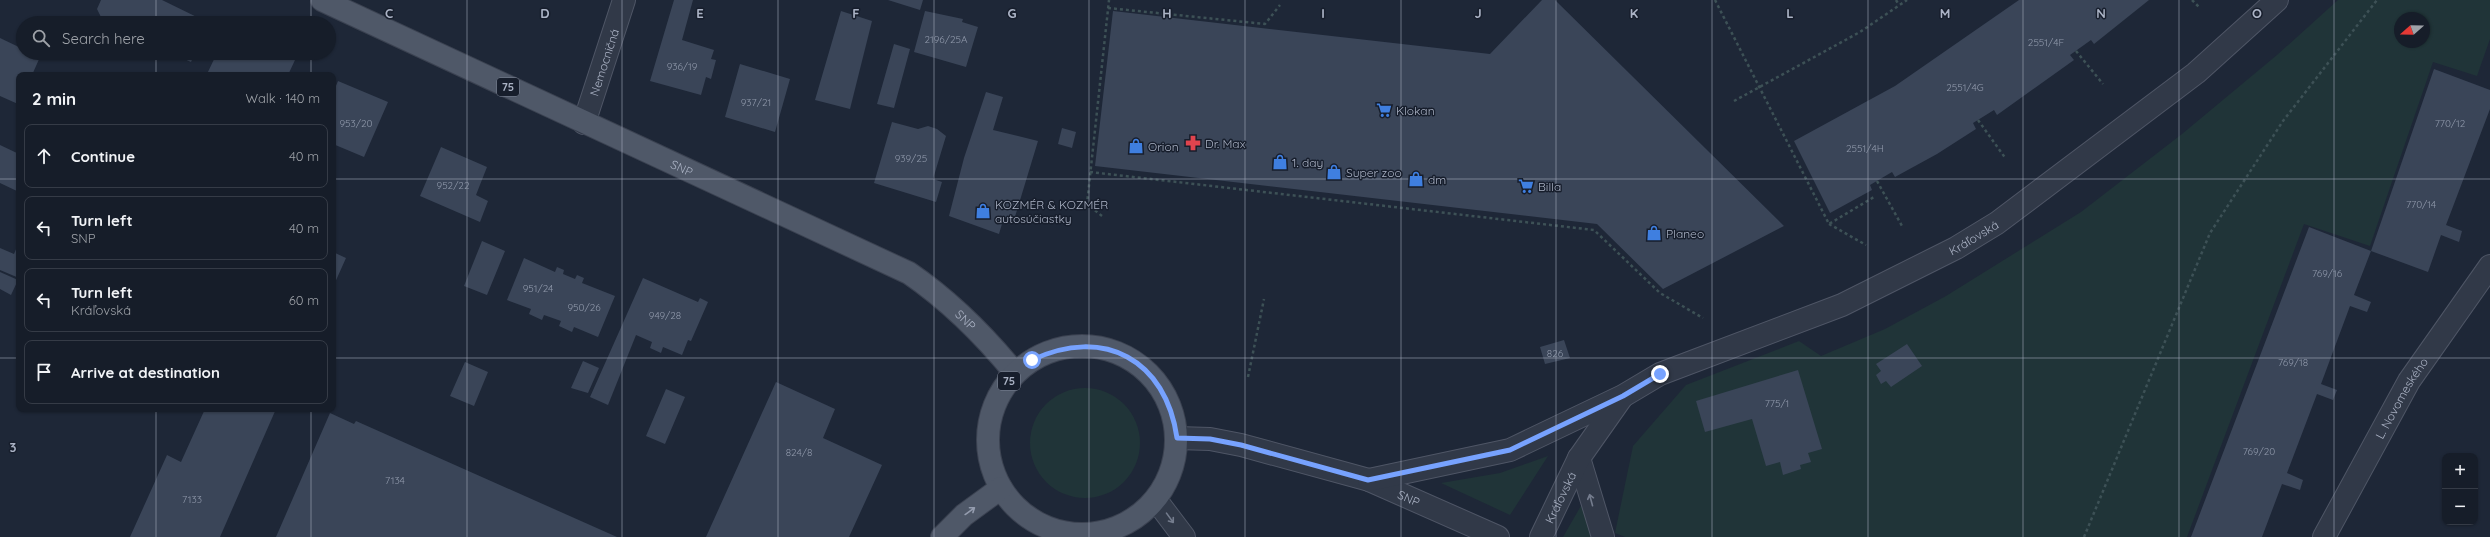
<!DOCTYPE html>
<meta charset="utf-8">
<style>
:root{--surface:#161d29;--page:#1f2631;--text:#f1f3f6;--muted:#9ea2a8;--line:#353b46}
body{margin:0;font-family:Quicksand,sans-serif;background:var(--page);color:var(--text)}
.controls{position:absolute;right:12px;bottom:12px;display:grid;overflow:hidden;border-radius:8px;box-shadow:0 1px 3px #0004}
.controls button{width:36px;height:36px;display:grid;place-items:center;padding:0;border:0;border-bottom:1px solid var(--line);background:var(--surface);color:var(--text);font:20px sans-serif}
.compass{position:absolute;left:2394px;top:12px;width:36px;height:36px;border-radius:50%;background:var(--surface);box-shadow:0 1px 3px #0004;rotate:250deg}
.stop{position:absolute;width:12px;height:12px;margin:-9px;border:3px solid #77a2fe;border-radius:50%;background:#fff}
.stop.end{background:#77a2fe;border-color:#fff;box-shadow:0 1px 4px #0008}
.list{margin:0;padding:0;list-style:none}
h2{display:flex;justify-content:space-between;align-items:center;height:52px;margin:0;padding:0 16px;font-size:17px}
h2 small{font-size:13px;font-weight:400;color:var(--muted)}
.list li{display:grid;grid-template-columns:26px 1fr auto;gap:12px;align-items:center;box-sizing:border-box;height:64px;margin:0 8px 8px;padding:0 8px;border:1px solid var(--line);border-radius:8px}
.list b{display:block;font-size:15px;white-space:nowrap}
.list p{margin:0;font-size:13px;white-space:nowrap;color:var(--muted)}
.list em{font-size:13px;font-style:normal;color:var(--muted)}
.icon{flex:none;width:22px;height:22px;fill:none;stroke:currentColor;stroke-width:2;stroke-linecap:round;stroke-linejoin:round}
.map{position:relative;flex:none;width:2490px;height:537px;overflow:hidden}
.search{position:absolute;background:var(--surface);box-shadow:0 1px 3px #0004;left:16px;top:16px;width:320px;height:44px;display:flex;align-items:center;gap:10px;box-sizing:border-box;padding:0 14px;border-radius:22px;color:var(--muted);font-size:15px}
.panel{position:absolute;background:var(--surface);box-shadow:0 1px 3px #0004;left:16px;top:72px;width:320px;height:340px;border-radius:8px}
.map>svg:first-child{display:block}
.green{fill:#203438;fill-rule:evenodd}
.building{fill:#3a4558}
.lines{fill:none;stroke-linecap:round;stroke-linejoin:round}
.minor-casing{stroke:#4f5666;stroke-width:24}
.major-casing{stroke:#3b4251;stroke-width:24}
.path{stroke:#3d5156;stroke-width:2.5;stroke-dasharray:3 3;stroke-linecap:butt}
.minor{stroke:#313948;stroke-width:22}
.major{stroke:#4f5868;stroke-width:22}
.oneway{stroke:#747c8d}
.oneway2{stroke:#949cae}
.route{stroke:#77a2fe;stroke-width:5}
.grid{fill:none;stroke:#abb3c5;stroke-width:1;stroke-opacity:0.55}
.labels{text-anchor:middle;dominant-baseline:central;stroke-width:3;stroke-linejoin:round;paint-order:stroke}
.number-label{font-size:10px;fill:#8f98aa}
.shield{fill:#171e2c;stroke:#7f8697;stroke-width:1}
.shield-label{font-size:11px;font-weight:bold;fill:#abb3c5}
.street-label{font-size:12px;fill:#abb3c5;stroke:#171e2c}
.poi-label{font-size:12px;fill:#abb3c5;stroke:#171e2c;text-anchor:start}
.grid-label{font-size:13px;text-anchor:middle;font-weight:bold;fill:#abb3c5;stroke:#171e2c;stroke-width:3;stroke-linejoin:round;paint-order:stroke}
</style>
<div class="map">
<svg width="2490" height="537" viewBox="0 0 2490 537">
<rect width="100%" height="100%" fill="#1e2737"/>
<path class="green" d="M2338 0H2490V39L2477 76 2433 62 2370 246 2304 224 2187 537H1625L1615 533 1633 446 1686 385 1799 341 1821 356 1885 329 1946 296 2081 212 2182 134 2277 55ZM2400 18H2424V42H2400Z
M1030 443a55 55 0 1 1 110 0a55 55 0 1 1-110 0Z
M1548 456 1510 515 1441 483 1500 473Z
M1582 504 1592 537H1563Z"/>
<path class="building" d="M101 0H162L209 23H104L97 9Z
M674 0H693L682 40 714 50 711 59 716 60 711 79 706 77 701 95 650 81Z
M888 0H923L920 10Z
M1542 0H1555L1784 226 1663 289 1597 224 1095 166 1113 11 1490 54Z
M2019 0H2149L2094 44 2091 40 2070 55 2074 60 1997 115 1994 110 1973 123 1976 129 1937 154 1895 177 1892 172 1870 185 1872 190 1830 213 1794 141 1895 86Z
M841 11 872 21 850 109 815 100Z
M925 11 963 19 962 22 978 27 966 67 914 52Z
M0 38 23 49V53H32L40 57 32 75H19L18 104 0 96Z
M894 44 910 49 894 108 877 104Z
M171 53H195L191 62Z
M217 53H280L295 60 288 75 207 74Z
M740 64 790 79 775 132 725 117Z
M2434 69 2490 90V109L2446 225 2462 231 2459 242 2441 235 2428 272 2371 251Z
M338 81 388 102 364 157 333 144V93Z
M986 92 1003 97 993 130 1038 141 1014 220 1004 217 999 234 949 216 964 158Z
M892 122 918 129 928 126 937 129 946 136 933 179 942 182 936 202 874 183Z
M1062 128 1076 132 1072 148 1058 144Z
M0 145 19 154V192L0 183Z
M441 147 487 167 476 195 488 201 480 222 420 196Z
M2309 227 2371 251 2354 295 2371 302 2367 312 2350 306 2321 384 2337 390 2333 400 2317 394 2287 473 2303 480 2300 490 2282 484 2262 537H2191Z
M482 241 505 251 487 295 464 286Z
M19 242V278L0 270V248L14 254Z
M333 252 346 258 333 287Z
M524 258 555 272 557 267 564 270 563 274 575 279 577 275 584 278 582 283 615 296 598 337 574 327 572 332 559 326 561 321 544 315 542 320 529 314 531 309 507 300Z
M0 272 18 280 11 295 0 289Z
M643 278 698 302 700 298 708 302 691 341 688 340 682 355 663 347 661 353 650 348 652 342 636 335 608 405 590 397Z
M1564 340 1570 358 1545 364 1540 347Z
M1907 344 1922 366 1891 387 1886 381 1881 384 1876 375 1881 371 1876 364Z
M583 361 599 368 588 393 571 388Z
M465 362 488 372 474 406 450 396Z
M1798 370 1822 449 1808 453 1811 462 1800 465 1801 469 1783 475 1780 462 1766 466 1752 419 1705 432 1696 401Z
M776 382 835 409 823 438 882 465 849 537H706Z
M666 389 685 397 665 444 646 436Z
M205 409H276L220 537H130L167 455 181 462Z
M330 413 354 424 356 421 617 537H276Z"/>
<g class="lines">
<g class="minor-casing">
<g id="minor">
<path id="s1" d="M584 123 624 0"/>
<path id="s2" d="M1177 438 1210 439 1241 445 1369 480 1498 537"/>
<path d="M1579 458 1603 537"/>
<path id="s3" d="M1369 480 1510 450 1623 396 1660 374 1842 305 1956 248 1997 223 2196 73 2277 0"/>
<path d="M1156 500 1184 537"/>
<path id="s4" d="M1541 537 1579 458 1622 397"/>
<path id="s5" d="M2324 537 2409 381 2490 266"/>
</g>
</g>
<g class="major-casing">
<g id="major">
<path id="s6" d="M322 0 909 273C950 301 983 334 1015 373"/>
<circle cx="1082" cy="440" r="94"/>
<path d="M942 537 964 515 1001 488"/>
</g>
</g>
<path class="path" d="M1715 0 1829 224 1874 197
M1896 0 1899 5
M2192 0 2200 8
M1108 8 1265 24 1280 5
M2076 51 2103 84
M1734 101 1860 32 1907 0
M1978 120 2006 159
M1090 172 1594 230 1660 293 1703 318
M1877 181 1902 226
M1102 216 1087 204 1109 0
M1829 224 1866 245
M1248 377 1264 299
M2084 537 2210 233 2283 121 2377 0"/>
<use href="#minor" class="minor"/>
<use href="#major" class="major"/>
</g>
<defs><path id="oneway-shaft" d="M-6 0H5M1.5-3L5.5 0L1.5 3" fill="none" stroke-width="1.6" stroke-linecap="round" stroke-linejoin="round"/></defs>
<g class="oneway">
<use href="#oneway-shaft" transform="translate(1591 500) rotate(-105)"/>
<use href="#oneway-shaft" transform="translate(1170 518) rotate(54)"/>
</g>
<use class="oneway2" href="#oneway-shaft" transform="translate(970 511) rotate(-36)"/>
<g class="lines">
<path class="route" d="M1032 360C1104 326 1166 360 1177 438L1210 439 1241 445 1368 480 1510 450 1623 396 1660 374"/>
</g>
<path class="grid" d="M156 0V23M311 0V23M467 0V537M622 0V537M778 0V537M934 0V537M1089 0V537M1245 0V537M1401 0V537M1556 0V537M1712 0V537M1868 0V537M2023 0V537M2179 0V537M2334 0V537M156 53V75M311 53V75M0 179H19M333 179H2490M0 358H19M333 358H2490M156 409V537M311 409V537"/>
<defs>
<g id="supermarket-bare" transform="scale(1.2)"><path d="M-6-5.5h2.5l.6 2H6L4.5 2H-2.5L-4.4-4H-6ZM-1.5 3.2a1.3 1.3 0 1 0 .1 0ZM3 3.2a1.3 1.3 0 1 0 .1 0Z" fill="#3f7fe0" stroke="#171e2c" stroke-width="2.5" paint-order="stroke"/></g>
<g id="pharmacy-bare" transform="scale(1.2)"><path d="M-2-6h4v4h4v4h-4v4h-4v-4h-4v-4h4Z" fill="#e0444e" stroke="#171e2c" stroke-width="2.5" paint-order="stroke"/></g>
<g id="shop-bare" transform="scale(1.2)"><path d="M-5-2.5h2.3a2.7 3.5 0 0 1 5.4 0H5L5.5 6h-11ZM-1.5-2.5h3a1.5 2.3 0 0 0-3 0Z" fill="#3f7fe0" stroke="#171e2c" stroke-width="2.5" paint-order="stroke"/></g>
</defs>
<g fill-rule="evenodd">
<use href="#supermarket-bare" x="1384" y="110"/>
<use href="#pharmacy-bare" x="1193" y="143"/>
<use href="#shop-bare" x="1136" y="146"/>
<use href="#shop-bare" x="1280" y="162"/>
<use href="#shop-bare" x="1334" y="172"/>
<use href="#shop-bare" x="1416" y="179"/>
<use href="#supermarket-bare" x="1526" y="186"/>
<use href="#shop-bare" x="983" y="211"/>
<use href="#shop-bare" x="1654" y="233"/>
</g>
<g class="labels">
<g class="number-label">
<text x="946" y="39">2196/25A</text>
<text x="2046" y="42">2551/4F</text>
<text x="682" y="66">936/19</text>
<text x="1965" y="87">2551/4G</text>
<text x="756" y="102">937/21</text>
<text x="356" y="123">953/20</text>
<text x="2450" y="123">770/12</text>
<text x="1865" y="148">2551/4H</text>
<text x="911" y="158">939/25</text>
<text x="453" y="185">952/22</text>
<text x="2421" y="204">770/14</text>
<text x="2327" y="273">769/16</text>
<text x="538" y="288">951/24</text>
<text x="584" y="307">950/26</text>
<text x="665" y="315">949/28</text>
<text x="1555" y="353">826</text>
<text x="2293" y="362">769/18</text>
<text x="1777" y="403">775/1</text>
<text x="2259" y="451">769/20</text>
<text x="799" y="452">824/8</text>
<text x="395" y="480">7134</text>
<text x="192" y="499">7133</text>
</g>
<g class="shield">
<rect x="497" y="78" width="22" height="18" rx="3"/>
<rect x="998" y="372" width="22" height="18" rx="3"/>
</g>
<g class="shield-label">
<text x="508" y="87">75</text>
<text x="1009" y="381">75</text>
</g>
<g class="street-label">
<text stroke="none"><textPath href="#s1" startOffset="64">Nemocničná</textPath></text>
<text stroke="none"><textPath href="#s6" startOffset="397">SNP</textPath></text>
<text stroke="none"><textPath href="#s3" startOffset="655">Kráľovská</textPath></text>
<text stroke="none"><textPath href="#s6" startOffset="721">SNP</textPath></text>
<text stroke="none"><textPath href="#s5" startOffset="159">L. Novomeského</textPath></text>
<text stroke="none"><textPath href="#s4" startOffset="44">Kráľovská</textPath></text>
<text stroke="none"><textPath href="#s2" startOffset="241">SNP</textPath></text>
</g>
<g class="poi-label">
<text x="1396" y="110">Klokan</text>
<text x="1205" y="143">Dr. Max</text>
<text x="1148" y="146">Orion</text>
<text x="1292" y="162">1. day</text>
<text x="1346" y="172">Super zoo</text>
<text x="1428" y="179">dm</text>
<text x="1538" y="186">Billa</text>
<text x="995" y="204">KOZMÉR &amp; KOZMÉR<tspan x="995" dy="14">autosúčiastky</tspan></text>
<text x="1666" y="233">Planeo</text>
</g>
</g>
<g class="grid-label">
<text x="389" y="18">C</text>
<text x="545" y="18">D</text>
<text x="700" y="18">E</text>
<text x="856" y="18">F</text>
<text x="1012" y="18">G</text>
<text x="1167" y="18">H</text>
<text x="1323" y="18">I</text>
<text x="1478" y="18">J</text>
<text x="1634" y="18">K</text>
<text x="1790" y="18">L</text>
<text x="1945" y="18">M</text>
<text x="2101" y="18">N</text>
<text x="2257" y="18">O</text>
<text x="13" y="452">3</text>
</g>
</svg>
<div class="controls">
<button>+</button>
<button>−</button>
</div>
<svg class="compass" viewBox="-18 -18 36 36"><path d="M0-13l5 13h-10z" fill="#e53935"/><path d="M0 13l5-13h-10z" fill="#9ea2a8"/></svg>
<div class="stop" style="left:1032px;top:360px"></div>
<div class="stop end" style="left:1660px;top:374px"></div>
<div class="search"><svg class="icon" aria-label="search" viewBox="0 0 24 24"><circle cx="10" cy="10" r="6"/><path d="M15 15l6 6"/></svg>Search here</div>
<section class="panel">
<h2>2 min<small>Walk · 140 m</small></h2>
<ul class="list">
<li><svg class="icon" aria-label="ahead" viewBox="0 0 24 24"><path d="M12 20V5M6 11l6-6 6 6"/></svg><div><b>Continue</b></div><em>40 m</em></li>
<li><svg class="icon" aria-label="left" viewBox="0 0 24 24"><path d="M17 20v-9H6M10 6l-5 5 5 5"/></svg><div><b>Turn left</b><p>SNP</p></div><em>40 m</em></li>
<li><svg class="icon" aria-label="left" viewBox="0 0 24 24"><path d="M17 20v-9H6M10 6l-5 5 5 5"/></svg><div><b>Turn left</b><p>Kráľovská</p></div><em>60 m</em></li>
<li><svg class="icon" aria-label="arrive" viewBox="0 0 24 24"><path d="M6 21V4h12l-3 4 3 4H6"/></svg><div><b>Arrive at destination</b></div></li>
</ul>
</section>
</div>
